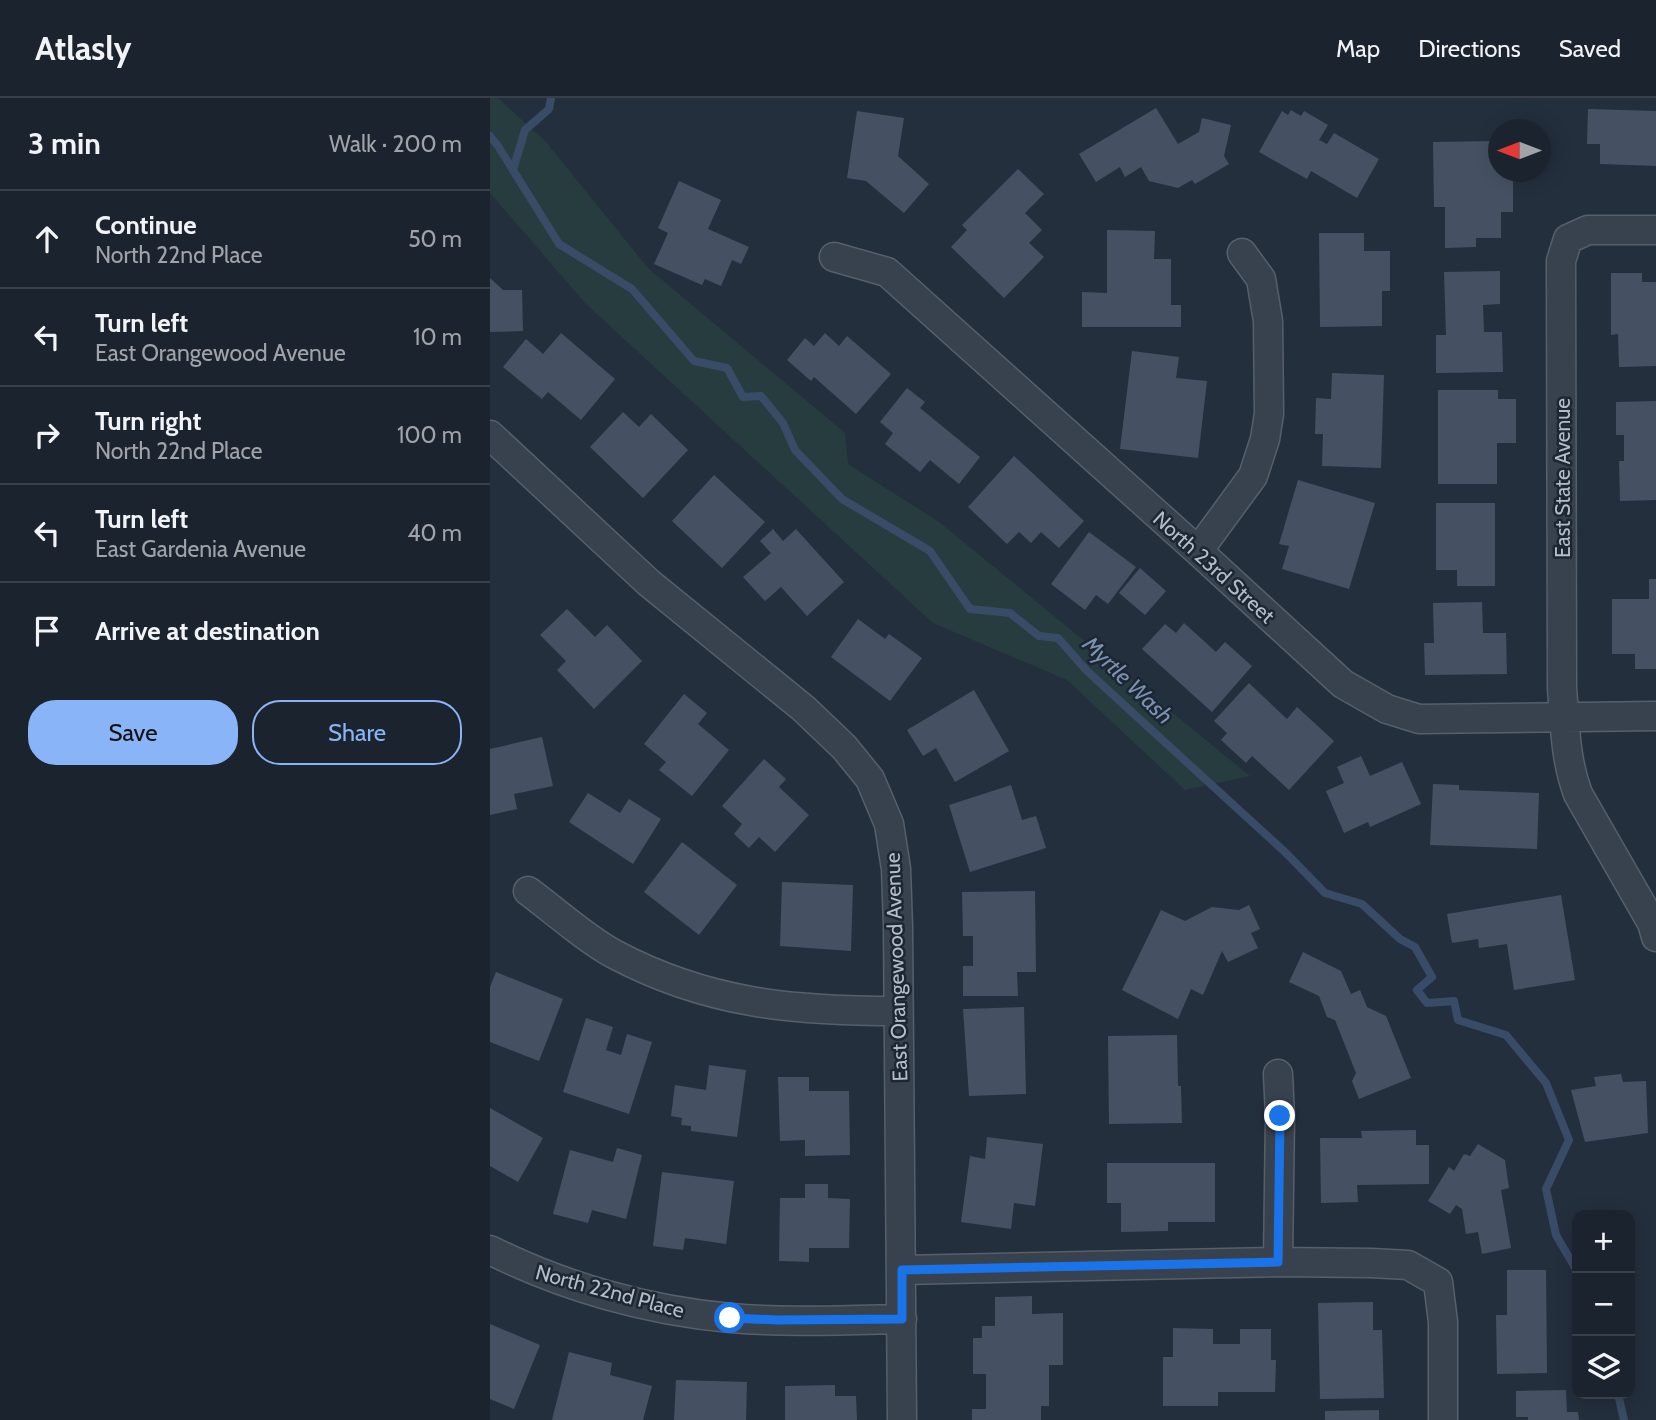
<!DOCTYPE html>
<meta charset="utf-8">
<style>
:root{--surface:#1b232e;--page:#242b36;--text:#f1f3f6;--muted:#a0a4aa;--line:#39404a;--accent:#8ab4f8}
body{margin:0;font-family:Cabin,sans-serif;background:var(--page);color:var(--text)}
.controls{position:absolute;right:21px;bottom:21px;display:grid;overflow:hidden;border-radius:14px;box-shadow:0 4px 18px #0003}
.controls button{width:63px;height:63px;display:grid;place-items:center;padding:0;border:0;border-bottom:2px solid var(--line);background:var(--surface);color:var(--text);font:35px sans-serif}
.compass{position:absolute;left:998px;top:21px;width:63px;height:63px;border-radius:50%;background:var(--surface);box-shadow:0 4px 18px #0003;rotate:270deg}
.stop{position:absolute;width:21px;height:21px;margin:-16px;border:5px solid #1a73e8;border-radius:50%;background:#fff}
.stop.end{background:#1a73e8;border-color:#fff;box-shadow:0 2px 7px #0008}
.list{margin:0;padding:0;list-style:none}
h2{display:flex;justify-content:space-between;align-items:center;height:91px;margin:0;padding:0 28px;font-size:30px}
h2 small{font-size:23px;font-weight:400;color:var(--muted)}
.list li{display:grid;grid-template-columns:46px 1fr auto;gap:21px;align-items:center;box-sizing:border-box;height:98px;padding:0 28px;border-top:2px solid var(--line)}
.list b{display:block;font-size:26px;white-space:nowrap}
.list p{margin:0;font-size:23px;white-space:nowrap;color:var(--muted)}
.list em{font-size:23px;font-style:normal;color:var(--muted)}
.actions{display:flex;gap:14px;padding:21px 28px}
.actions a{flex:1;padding:16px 0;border:2px solid var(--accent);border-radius:28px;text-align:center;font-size:24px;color:var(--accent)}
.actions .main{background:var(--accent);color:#111}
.icon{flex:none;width:38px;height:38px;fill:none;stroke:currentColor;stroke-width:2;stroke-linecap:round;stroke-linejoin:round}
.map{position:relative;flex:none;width:1166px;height:1322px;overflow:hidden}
header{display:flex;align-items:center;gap:42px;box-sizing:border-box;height:98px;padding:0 35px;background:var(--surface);border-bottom:2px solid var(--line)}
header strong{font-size:33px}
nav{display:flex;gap:38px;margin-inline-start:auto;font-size:24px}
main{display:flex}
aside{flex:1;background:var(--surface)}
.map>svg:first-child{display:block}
.green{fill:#263c3f}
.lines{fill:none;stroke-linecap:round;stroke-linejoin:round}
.stream{stroke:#394c67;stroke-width:8}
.building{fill:#455162}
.street-casing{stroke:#565f6c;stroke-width:31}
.street{stroke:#38414e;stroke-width:28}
.route{stroke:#1a73e8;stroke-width:9}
.labels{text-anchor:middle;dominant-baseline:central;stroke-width:5;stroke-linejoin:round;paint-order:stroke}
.street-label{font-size:21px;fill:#b4bcc9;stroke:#1d2633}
.water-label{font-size:23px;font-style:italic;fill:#7c92b1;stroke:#1d2633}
</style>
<header>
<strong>Atlasly</strong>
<nav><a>Map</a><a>Directions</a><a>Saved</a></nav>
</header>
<main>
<aside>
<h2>3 min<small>Walk · 200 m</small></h2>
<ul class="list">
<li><svg class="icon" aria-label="ahead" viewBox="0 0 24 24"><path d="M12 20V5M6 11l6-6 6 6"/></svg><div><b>Continue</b><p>North 22nd Place</p></div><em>50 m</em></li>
<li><svg class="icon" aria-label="left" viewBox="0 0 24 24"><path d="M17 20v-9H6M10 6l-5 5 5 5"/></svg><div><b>Turn left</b><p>East Orangewood Avenue</p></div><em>10 m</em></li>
<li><svg class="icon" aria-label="right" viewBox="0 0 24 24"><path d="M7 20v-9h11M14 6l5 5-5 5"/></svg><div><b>Turn right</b><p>North 22nd Place</p></div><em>100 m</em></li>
<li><svg class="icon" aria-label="left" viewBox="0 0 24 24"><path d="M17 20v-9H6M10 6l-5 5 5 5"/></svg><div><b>Turn left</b><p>East Gardenia Avenue</p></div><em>40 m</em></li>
<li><svg class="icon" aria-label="arrive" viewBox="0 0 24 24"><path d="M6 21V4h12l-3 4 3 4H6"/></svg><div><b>Arrive at destination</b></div></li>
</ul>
<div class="actions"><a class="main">Save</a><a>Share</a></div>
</aside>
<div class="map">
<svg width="1166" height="1322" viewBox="0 0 1166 1322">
<rect width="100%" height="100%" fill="#242f3e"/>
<path class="green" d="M0 0H8L56 44 158 170 355 335 358 366 449 424 760 678 695 692 577 582 443 525 96 206 0 95Z"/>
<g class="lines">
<path class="stream" d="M0 38 8 48 69 146 142 191 204 263 237 270 253 299 271 298 293 325 305 352 352 401 440 453 480 511 520 515 549 538 568 540 597 573 796 755 835 795 872 806 910 841 925 849 942 879 927 892 937 905 964 903 968 922 1016 937 1056 985 1079 1042 1056 1091 1066 1137 1087 1173
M23 72 35 32 59 11 61 0
M1128 1296 1134 1322"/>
</g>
<path class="building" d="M666 10 688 46 709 34 712 20 741 27 734 58 739 66 705 86 702 82 688 90 659 83 651 69 635 79 630 69 606 84 589 56Z
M1098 11 1166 13V68L1110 66V46H1097Z
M801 12 811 18 814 13 838 27 829 42 837 46 844 35 889 61 867 100 821 73 817 81 769 54 792 13 798 17Z
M367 13 414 20 408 58 439 86 414 115 376 83 357 80Z
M1009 43V74H1023V114H1011V140H986V149L955 150V109H944L943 44Z
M528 71 554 96 535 115 552 132 539 145 554 159 514 200 461 149 477 132 472 127Z
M189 83 231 102 218 131 259 149 251 166 242 162 231 188 215 181 212 187 164 166 178 135 168 130Z
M617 132 665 133 664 161H681V207H691V229H592V194L617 195Z
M829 135H874V153H900V193H892V228L830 229Z
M1010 173V206L993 207 994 234H1012L1013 274 946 275V237H956L954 174Z
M1121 175H1152V184H1166V268L1129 269 1128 236 1121 237Z
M0 180 13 192H32L33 233 0 234Z
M71 235 125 281 91 322 58 294 52 301 13 269 36 241 53 256Z
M335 235 349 248 357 238 401 276 366 316 324 279 321 283 297 262 315 240 324 248Z
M642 253 689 259 686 280 717 283 708 360 630 351Z
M842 275 894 277 891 370 832 368 833 336H825L826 300 841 301Z
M417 290 435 304 430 310 490 359 469 386 440 362 430 374 395 346 403 335 390 324Z
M948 292H1008V301H1026V345H1007V386H948Z
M1166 303V402L1130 403 1129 363H1134V337H1126V304Z
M133 314 149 329 161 316 198 352 153 400 100 349Z
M524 358 594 423 569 450 551 434 541 445 529 434 517 446 478 409Z
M224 377 275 424 232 470 182 423Z
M808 382 885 405 859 491 792 471 799 448 789 446Z
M946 405H1005V488H967V472H946Z
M283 431 293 443 306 431 354 484 317 518 291 489 275 503 253 479 281 455 270 443Z
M599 434 646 469 618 506 606 497 595 512 561 486Z
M650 470 676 493 655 517 629 495Z
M1159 481H1166V571H1145V556H1122V501H1159Z
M992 504 993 535H1016L1017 576 935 577 934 545H944L943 505Z
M77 511 105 539 117 527 152 563 104 611 67 572 76 563 50 537Z
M368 521 395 541 399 536 432 560 400 603 341 559Z
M694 525 726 554 735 544 762 568 722 614 652 551 675 526 686 535Z
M759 585 797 621 807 609 844 643 799 692 762 658 756 665 731 642 737 635 724 623Z
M484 592 519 653 465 684 446 650 433 658 417 632Z
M194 596 217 615 208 626 239 652 202 698 169 672 176 664 154 646Z
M52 639 63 688 24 696 27 711 0 717V651Z
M871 658 880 678 912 664 931 706 880 729 878 724 854 735 836 693 854 685 847 669Z
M274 661 296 681 289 689 319 717 285 754 269 739 259 750 244 736 252 726 232 708Z
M943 686 969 687V692L1049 695 1047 751 940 747Z
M521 687 532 722 546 718 556 750 480 774 459 707Z
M98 695 130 715 139 701 171 721 143 766 79 724Z
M192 744 247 787 209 837 154 794Z
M292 784 363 787 361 853 290 848Z
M545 793 546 874H527L528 898H473V868H483V838H473L472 794Z
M1071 797 1085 882 1024 892 1017 846 989 850 988 841 962 845 957 816Z
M759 807 770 831 761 835 768 850 738 864 732 853 713 897 701 891 688 921 632 892 671 812 695 823 722 809 749 812Z
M813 854 851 873 861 896 870 892 877 909 896 918 921 980 869 1001 862 983 866 975 845 922 837 919 829 898 799 884Z
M6 874 73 901 49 963 0 944V889Z
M534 909 536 996 479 998 473 911Z
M96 920 123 929 116 952 131 957 137 936 162 944 139 1016 73 994Z
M687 937 688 988H691L692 1025 619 1026 618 938Z
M219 967 256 972 247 1039 201 1033V1028L191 1027 192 1020 181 1018 185 987 216 992Z
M1131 976 1133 984 1156 983 1158 1035 1095 1044 1081 992 1106 988 1104 979Z
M288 979H319V993H359L360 1057 315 1058V1042L290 1043Z
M0 1010 53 1040 28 1084 0 1068Z
M926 1032V1047H939V1086L867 1087 868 1104 831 1105 830 1040H872L871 1033Z
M497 1039 553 1046 545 1108 524 1105 521 1131 471 1124 480 1058 495 1061Z
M988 1046 1015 1062 1019 1090 1011 1092 1021 1150 992 1156 988 1134 976 1136 972 1111 966 1107 960 1116 938 1103 959 1069 964 1073 974 1056 980 1058Z
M127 1050 152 1057 136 1121 102 1112 98 1125 63 1116 80 1052 123 1064Z
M617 1065H725V1124H678V1133L631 1134V1105H617Z
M172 1074 244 1083 236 1146 195 1140 193 1152 163 1148Z
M315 1086H338V1100L360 1101 359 1150H319V1164L289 1163 290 1100H315Z
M1017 1172H1056L1057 1275 1007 1276 1006 1217H1017Z
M542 1198V1216L573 1215V1267H559V1308H551V1322H482V1311H496V1276H483V1240H492V1228H505V1199Z
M883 1204V1232H892L894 1300 830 1301 828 1205Z
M0 1226 50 1247 24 1311 0 1301Z
M683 1230 723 1231V1246H750V1231H781V1262H786L785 1294H728V1308H673V1259H683Z
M79 1254 122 1265 120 1277 162 1288 153 1322H62Z
M186 1282 257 1284 256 1322H184Z
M345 1287V1298H366L367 1322H295V1288Z
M1076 1292 1077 1314H1088L1089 1322H1038V1319H1026V1293Z
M889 1312V1322H835V1313Z"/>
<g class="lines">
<g class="street-casing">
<path id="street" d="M1166 132H1098L1078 141 1071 163 1072 590C1075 627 1075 661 1088 696L1162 825 1166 839
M344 159 397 174 708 453 853 586 897 611 929 621 1166 618
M0 337 159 485 313 610 354 649 380 681 399 726 406 771 408 829 412 1322
M708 453 763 378 775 341 779 316 778 223 771 181 752 155
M38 793C65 813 96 841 124 856 218 906 304 913 408 913
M788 976 790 1018 788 1164
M0 1152C74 1189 159 1213 241 1220 298 1225 355 1222 412 1221
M412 1172 788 1164 881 1165 918 1167 948 1184 953 1224V1322"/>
</g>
<use href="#street" class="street"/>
</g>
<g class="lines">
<path class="route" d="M240 1220 287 1222 412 1221V1172L788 1164 790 1018"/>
</g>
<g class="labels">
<g class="street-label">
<text transform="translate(1072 380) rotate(-90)">East State Avenue</text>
<text transform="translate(724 469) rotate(42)">North 23rd Street</text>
<text transform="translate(406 869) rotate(-92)">East Orangewood Avenue</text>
<text transform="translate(120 1193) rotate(15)">North 22nd Place</text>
</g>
<g class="water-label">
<text transform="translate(638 582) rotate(44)">Myrtle Wash</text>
</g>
</g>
</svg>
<div class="controls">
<button>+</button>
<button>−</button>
<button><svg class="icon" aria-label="layers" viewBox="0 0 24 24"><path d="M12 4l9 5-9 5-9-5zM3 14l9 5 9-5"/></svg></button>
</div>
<svg class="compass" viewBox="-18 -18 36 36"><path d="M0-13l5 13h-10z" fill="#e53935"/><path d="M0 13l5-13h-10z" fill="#a0a4aa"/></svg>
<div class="stop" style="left:240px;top:1220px"></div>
<div class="stop end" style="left:790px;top:1018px"></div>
</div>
</main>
